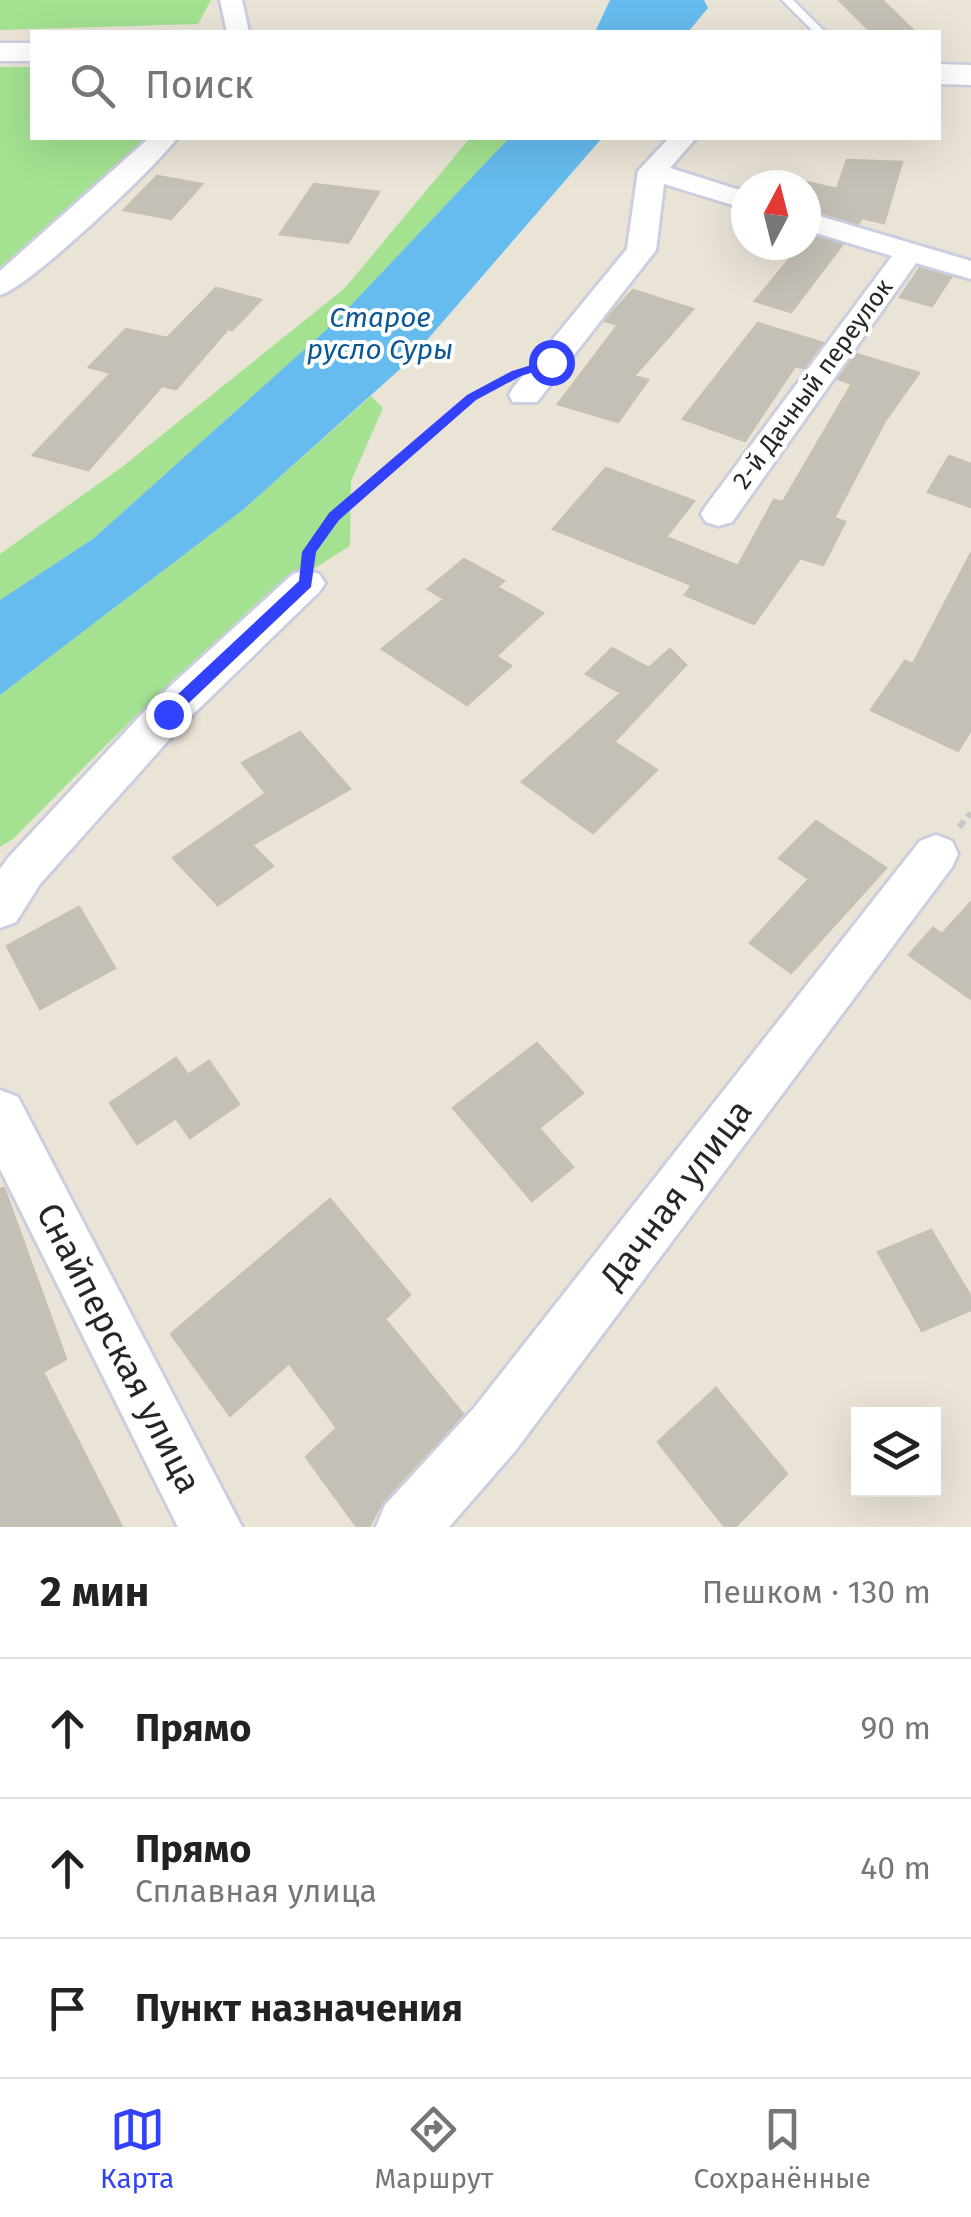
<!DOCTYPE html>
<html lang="ru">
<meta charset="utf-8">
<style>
:root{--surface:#fff;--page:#f6f6f6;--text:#222;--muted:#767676;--line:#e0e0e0;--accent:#3242fc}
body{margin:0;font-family:"Fira Sans",sans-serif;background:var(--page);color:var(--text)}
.controls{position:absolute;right:30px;bottom:30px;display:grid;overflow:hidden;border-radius:0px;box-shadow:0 10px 40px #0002}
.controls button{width:90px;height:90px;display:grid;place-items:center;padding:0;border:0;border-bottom:2px solid var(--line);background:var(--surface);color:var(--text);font:50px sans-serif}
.compass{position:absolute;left:731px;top:170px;width:90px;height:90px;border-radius:50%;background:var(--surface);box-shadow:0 10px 40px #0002;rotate:7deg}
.stop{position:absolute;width:30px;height:30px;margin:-22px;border:8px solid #3242fc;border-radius:50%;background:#fff}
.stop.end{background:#3242fc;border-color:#fff;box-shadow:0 2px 10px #0008}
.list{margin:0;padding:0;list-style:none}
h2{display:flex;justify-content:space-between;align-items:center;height:130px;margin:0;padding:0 40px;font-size:42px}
h2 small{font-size:32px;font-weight:400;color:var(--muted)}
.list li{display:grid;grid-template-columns:65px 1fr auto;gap:30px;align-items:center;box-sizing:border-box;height:140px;padding:0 40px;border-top:2px solid var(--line)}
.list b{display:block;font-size:38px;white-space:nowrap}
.list p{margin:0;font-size:32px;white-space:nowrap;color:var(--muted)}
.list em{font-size:32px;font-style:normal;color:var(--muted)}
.icon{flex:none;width:55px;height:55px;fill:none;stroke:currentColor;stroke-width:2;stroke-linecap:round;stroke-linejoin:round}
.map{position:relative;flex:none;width:971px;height:1527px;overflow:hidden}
.search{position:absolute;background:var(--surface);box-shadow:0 10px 40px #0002;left:30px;right:30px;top:30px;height:110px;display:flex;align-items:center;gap:25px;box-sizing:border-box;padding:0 35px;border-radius:0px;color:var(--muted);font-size:38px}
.sheet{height:550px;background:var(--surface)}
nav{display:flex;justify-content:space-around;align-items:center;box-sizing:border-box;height:140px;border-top:2px solid var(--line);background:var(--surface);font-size:28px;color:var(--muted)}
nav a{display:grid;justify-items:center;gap:5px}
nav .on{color:var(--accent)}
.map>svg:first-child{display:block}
.green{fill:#a4e291}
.water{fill:#66bcef}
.building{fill:#c5c0b7;stroke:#c5c0b1;stroke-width:2.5}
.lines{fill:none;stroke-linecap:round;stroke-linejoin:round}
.lane-casing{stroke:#cccee0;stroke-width:5}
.street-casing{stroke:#cccee0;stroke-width:6}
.secondary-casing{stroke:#cccee0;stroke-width:5}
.path-far1{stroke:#c7c7c7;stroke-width:5;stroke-dasharray:6 4;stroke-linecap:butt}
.path{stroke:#c7c7c7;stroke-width:6;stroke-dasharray:8 5;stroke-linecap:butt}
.lane{fill:#fff;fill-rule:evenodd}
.street{fill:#fff;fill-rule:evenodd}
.secondary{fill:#fff;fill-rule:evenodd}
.route{fill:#3242fc}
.labels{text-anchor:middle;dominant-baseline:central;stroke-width:8;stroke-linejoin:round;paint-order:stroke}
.far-street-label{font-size:25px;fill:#262626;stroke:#fff}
.far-water-label{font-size:28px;font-style:italic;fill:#0b5796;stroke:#fff}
.near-street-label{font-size:35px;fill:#262626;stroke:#fff}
</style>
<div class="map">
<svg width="971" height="1527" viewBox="0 0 971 1527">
<rect width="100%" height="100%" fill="#eae4d7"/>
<path class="green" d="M0 0H211L198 24 0 30Z
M0 67H32V138H152L0 272Z
M470 138H509L335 322 94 538 0 600V554L122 467 345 288Z
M371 396 383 408 351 481 350 546C222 623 117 734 13 839L0 847V695L244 509Z"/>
<path class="water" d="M610 0H704L708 8 688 32H595Z
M509 138H602L408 362 244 509 0 695V600L94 538 335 322Z"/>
<path class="building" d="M839 0H882L915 32H871Z
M847 160 902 162 884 223 862 218 858 224 806 209V182L837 189Z
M157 176 202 184 171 219 124 210Z
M314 184 379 192 348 243 280 234Z
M806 234 842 245 791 312 755 301 801 245H806Z
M920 268 951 277 932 306 900 297Z
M216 288 261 300 232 330 228 329 176 389 162 386 88 470 33 455 111 373 89 367 126 329 167 338Z
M633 290 693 309 634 376 648 380 618 422 558 404 618 325 605 321Z
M758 323 823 343 804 368 795 366 745 441 683 419Z
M856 354 919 373 885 421 834 518 845 522 823 565 800 558 754 624 685 595 692 585 553 529 606 468 694 501 666 537 738 566 774 500 783 502 852 384 838 379Z
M949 456 971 464V507L928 492Z
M971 553V730L958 751 871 710 905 661 913 664Z
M464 559 504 581 497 587 543 613 496 656 511 666 467 705 382 649 444 599 428 589Z
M612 648 649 668 670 649 686 665 614 742 657 770 593 833 522 782 621 693 586 674Z
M300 732 350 789 252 845 273 866 218 905 173 858 266 793 242 763Z
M816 821 886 868 791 973 750 943 809 879 779 858Z
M971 902V999L909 955 933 928 942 934Z
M79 907 115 968 40 1009 7 946Z
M537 1043 583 1093 539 1128 573 1167 532 1201 453 1108Z
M176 1058 188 1075 209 1061 239 1104 190 1138 176 1118 137 1144 110 1103Z
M4 1188 66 1359 43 1372 122 1527H0V1189Z
M330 1199 410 1295 385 1319 463 1414 382 1502 369 1527H357L306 1457 337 1428 289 1363 230 1416 171 1334Z
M931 1230 971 1297V1310L922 1331 878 1252Z
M716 1388 787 1474 735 1527H725L658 1442Z"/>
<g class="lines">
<g class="lane-casing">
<path id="lane" d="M782 0H793L825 32H814Z"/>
</g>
<g class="street-casing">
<path id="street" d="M220 0H242L249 32H227Z
M149 138H177C157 166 28 288 0 295V271Z
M669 138H696L670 168 746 192V209L664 184 656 250 537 402H513L509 395 513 388 627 249 638 171Z
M806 212 971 261V279L916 263 732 522 719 526 706 522 701 514 706 506 892 256 806 230Z
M306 570 319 574 325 583 319 592 183 724 40 884 16 922 0 928V869L8 858 153 702 293 574Z
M936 835 952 841 958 854 952 867 516 1450 449 1527H376L385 1505 474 1408 920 841Z
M0 1090 18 1097 242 1527H178L0 1169Z"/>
</g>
<g class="secondary-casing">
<path id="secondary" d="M0 43H32V61H0Z
M938 64 971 65V85L938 84Z"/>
</g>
<path class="path-far1" d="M309 553 334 517 471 397 495 385"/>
<path class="path" d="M959 827 971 813"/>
<use href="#lane" class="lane"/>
<use href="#street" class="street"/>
<use href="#secondary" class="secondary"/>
</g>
<path class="route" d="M551 359 556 365 521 376 476 400 339 520 316 552 311 587 173 718H162V709L299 581 302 552 329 513 467 395 512 371Z"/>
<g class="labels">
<g class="far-street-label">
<text transform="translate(813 384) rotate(-54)">2-й Дачный переулок</text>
</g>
<g class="far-water-label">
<text x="380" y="317">Старое<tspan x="380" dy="32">русло Суры</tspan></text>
</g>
<g class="near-street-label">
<text transform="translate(676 1194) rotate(-53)">Дачная улица</text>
<text transform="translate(119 1348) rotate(63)">Снайперская улица</text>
</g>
</g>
</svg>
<div class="controls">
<button><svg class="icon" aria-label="layers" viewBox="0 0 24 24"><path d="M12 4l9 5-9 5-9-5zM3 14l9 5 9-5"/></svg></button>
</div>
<svg class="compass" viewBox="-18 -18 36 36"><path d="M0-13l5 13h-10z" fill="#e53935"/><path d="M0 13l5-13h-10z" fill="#767676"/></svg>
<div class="stop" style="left:551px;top:362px"></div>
<div class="stop end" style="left:168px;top:714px"></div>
<div class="search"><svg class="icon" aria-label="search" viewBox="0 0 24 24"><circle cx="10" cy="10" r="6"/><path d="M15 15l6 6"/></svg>Поиск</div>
</div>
<section class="sheet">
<h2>2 мин<small>Пешком · 130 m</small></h2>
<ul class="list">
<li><svg class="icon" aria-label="ahead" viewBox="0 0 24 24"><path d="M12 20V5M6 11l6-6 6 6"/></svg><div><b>Прямо</b></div><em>90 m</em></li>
<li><svg class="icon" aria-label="ahead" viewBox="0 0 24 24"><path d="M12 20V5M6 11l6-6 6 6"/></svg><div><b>Прямо</b><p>Сплавная улица</p></div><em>40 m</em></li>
<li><svg class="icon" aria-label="arrive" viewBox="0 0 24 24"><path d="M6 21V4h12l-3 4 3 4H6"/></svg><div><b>Пункт назначения</b></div></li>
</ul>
</section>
<nav>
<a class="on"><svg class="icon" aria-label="map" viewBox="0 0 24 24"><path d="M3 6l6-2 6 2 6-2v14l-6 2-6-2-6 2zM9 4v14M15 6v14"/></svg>Карта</a>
<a><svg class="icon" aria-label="directions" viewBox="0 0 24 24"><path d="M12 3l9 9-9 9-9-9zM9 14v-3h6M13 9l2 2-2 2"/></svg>Маршрут</a>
<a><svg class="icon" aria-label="saved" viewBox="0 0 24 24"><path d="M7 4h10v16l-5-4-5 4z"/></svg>Сохранённые</a>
</nav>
